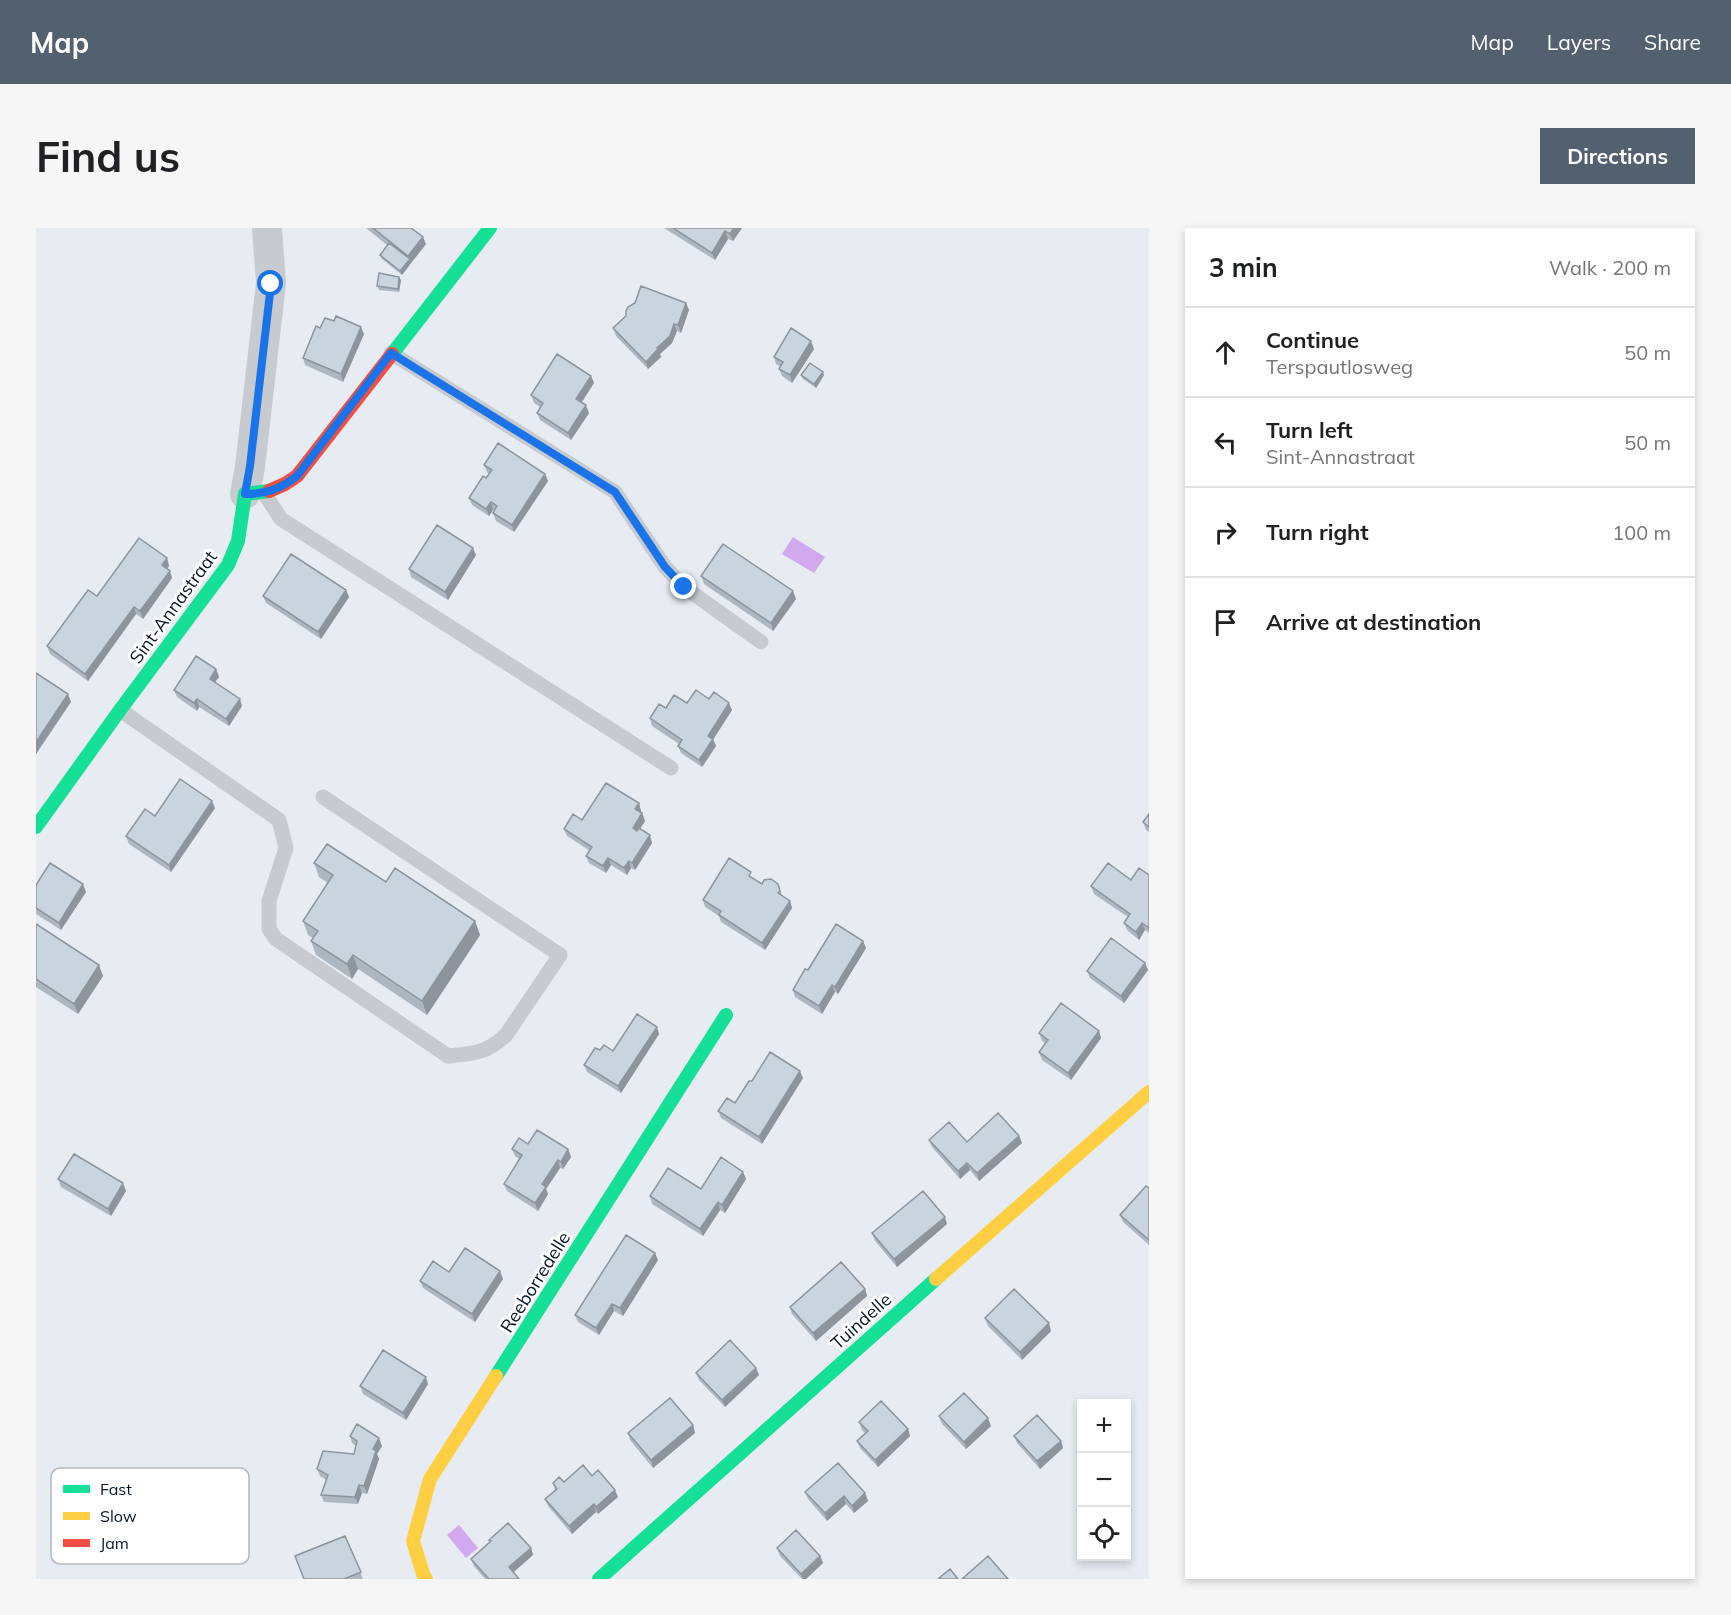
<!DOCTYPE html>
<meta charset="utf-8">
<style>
:root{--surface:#fff;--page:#f6f6f6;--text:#202124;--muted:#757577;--line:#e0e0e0;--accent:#52606f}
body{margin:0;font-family:Mulish,sans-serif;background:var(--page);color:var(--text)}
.controls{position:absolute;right:18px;bottom:18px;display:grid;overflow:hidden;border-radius:0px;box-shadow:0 3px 9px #0003}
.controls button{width:54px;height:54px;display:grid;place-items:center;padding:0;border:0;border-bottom:2px solid var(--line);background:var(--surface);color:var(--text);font:30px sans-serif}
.stop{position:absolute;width:18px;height:18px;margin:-14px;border:4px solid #1a73e8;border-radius:50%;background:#fff}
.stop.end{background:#1a73e8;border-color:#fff;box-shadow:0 2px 6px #0008}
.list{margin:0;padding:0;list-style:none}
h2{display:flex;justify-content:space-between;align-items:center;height:78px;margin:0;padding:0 24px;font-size:26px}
h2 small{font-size:20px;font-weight:400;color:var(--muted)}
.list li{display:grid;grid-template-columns:39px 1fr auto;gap:18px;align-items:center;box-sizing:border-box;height:90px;padding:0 24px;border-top:2px solid var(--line)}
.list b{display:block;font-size:22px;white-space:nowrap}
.list p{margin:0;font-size:20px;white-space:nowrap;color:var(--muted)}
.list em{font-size:20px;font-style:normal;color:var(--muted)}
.icon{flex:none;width:33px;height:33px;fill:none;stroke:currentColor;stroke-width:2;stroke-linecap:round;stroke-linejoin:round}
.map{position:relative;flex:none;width:1113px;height:1351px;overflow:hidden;border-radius:0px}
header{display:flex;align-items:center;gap:36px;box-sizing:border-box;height:84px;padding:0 30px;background:var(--accent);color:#fff}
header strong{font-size:28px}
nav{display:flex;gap:33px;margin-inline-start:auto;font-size:21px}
.intro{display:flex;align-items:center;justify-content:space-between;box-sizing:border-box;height:144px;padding:0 36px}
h1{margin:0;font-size:42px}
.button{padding:15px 27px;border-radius:0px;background:var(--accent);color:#fff;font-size:21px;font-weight:700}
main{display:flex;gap:36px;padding:0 36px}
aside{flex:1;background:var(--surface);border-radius:0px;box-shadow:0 3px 9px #0003}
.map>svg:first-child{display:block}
.water{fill:#d2a8ef}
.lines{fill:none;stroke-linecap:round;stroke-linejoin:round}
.lane{stroke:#c7cbd0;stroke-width:15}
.street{stroke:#c7cbd0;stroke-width:30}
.fast{stroke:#16e098;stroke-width:14}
.slow{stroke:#ffcf43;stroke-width:14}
.jam{stroke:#f24e42;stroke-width:14}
.wall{fill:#aeb6c0}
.shaded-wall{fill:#8d949c}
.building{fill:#cad4df;stroke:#8d949c;stroke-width:1.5}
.route{stroke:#1a73e8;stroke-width:8}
.labels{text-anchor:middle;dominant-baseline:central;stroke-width:6;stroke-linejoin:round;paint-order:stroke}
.street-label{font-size:18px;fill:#031428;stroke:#fff}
.key{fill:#fff;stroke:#b3b8be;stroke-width:1.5}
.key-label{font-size:16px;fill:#031428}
</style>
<header>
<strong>Map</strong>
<nav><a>Map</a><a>Layers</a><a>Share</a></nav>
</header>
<div class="intro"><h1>Find us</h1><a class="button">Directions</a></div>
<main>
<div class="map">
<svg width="1113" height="1351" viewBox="0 0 1113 1351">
<rect width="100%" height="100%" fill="#e6ecf2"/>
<path class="water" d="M757 309 789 329 778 345 746 326Z
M423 1297 442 1320 430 1330 411 1307Z"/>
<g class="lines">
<path class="lane" d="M355 125 579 264 629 339 648 359 725 414
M228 265 245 291 635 540
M84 482 243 592 250 620 233 673V701L240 711 412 828C437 826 451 825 470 807L524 727 287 569"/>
<path class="street" d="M209 266 214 239 235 55 231 0"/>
<path class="fast" d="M356 126 454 0
M0 599 84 482 192 337 202 313 209 266 233 263
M460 1148 690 787
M563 1351 900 1051"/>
<path class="slow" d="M900 1051 1113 864
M390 1351 387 1346 377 1313 394 1251 460 1148"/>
<path class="jam" d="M233 263 249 256 261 248 356 126"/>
</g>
<path class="wall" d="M330 0H375L390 16 366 47 346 31 344 27 351 17Z
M628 0H706L697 13 692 11 679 32Z
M365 52 363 64 343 62 341 58Z
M650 75 653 82 645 105 641 103 636 115 624 126 625 129 612 141 580 108 577 100Z
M284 100 328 106 307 154 269 137 267 130Z
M778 121 756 155 746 148 743 141 745 139 740 136 738 129Z
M765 147H788L780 160 767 151Z
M555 148 558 155 546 174 553 185 535 212 504 192 501 185 504 179 498 175 495 167Z
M448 237 509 246 512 253 478 304 460 293 457 285 459 283 457 282 453 288 436 277 433 270 453 246 451 244Z
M440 327 412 372 375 349 373 341Z
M131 330 133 338 131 341 136 350 107 391 100 386 52 453 14 426 11 418 61 368Z
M665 348 760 371 737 403 668 356Z
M310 362 313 369 285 411 230 375 227 368Z
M180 441 183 449 179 454 206 478 193 498 163 479 161 483 141 469 138 462Z
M673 471 696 482 677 511 680 518 666 539 645 525 642 518 643 516 616 498 614 490 630 480Z
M603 575 605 583V584L606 585 609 593 604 601 616 615 599 642 595 640 591 647 575 637 570 645 553 635 550 628 554 623 531 608 528 601 546 592Z
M179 580 135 644 93 616 90 608 119 588Z
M1113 586V604L1110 602 1107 594Z
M278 635 350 654 439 693 444 707 391 787 322 741 316 751 280 727 275 713 277 710 272 707 267 693 292 655 283 649Z
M1113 647V705L1109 702 1103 712 1091 702 1088 695 1092 689 1058 666 1055 658 1095 652Z
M718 651 726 656H742L746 667 754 673 756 680 729 722 685 694 683 688 669 679 667 672Z
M0 657 50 664 25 702 0 686Z
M0 696 67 748 42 786 0 759Z
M827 713 830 720 802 766 799 764 786 786 759 769 757 762 772 742Z
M1109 735 1112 742 1088 775 1054 750 1051 743Z
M1063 803 1065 810 1035 852 1006 832 1003 824 1009 815 1006 813 1003 805Z
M623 806 585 865 551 844 548 837 577 823Z
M767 850 726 916 685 890 682 883 699 875 716 853Z
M983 908 986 915 943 953 934 942 924 951 896 919 893 912 931 914Z
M492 916 532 921 535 929 527 941 524 940 510 961 512 966 502 983 471 963 468 956 483 931 479 928 476 921Z
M707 944 710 951 689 985 684 982 667 1008 616 976 614 968 665 961Z
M22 951 90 963 75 988 25 959Z
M1113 960V1017L1087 994 1084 987Z
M911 996 861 1039 839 1013 836 1005Z
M622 1032 587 1088 578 1083 563 1107 542 1094 539 1087Z
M413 1044 467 1051 439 1094 387 1060 384 1053Z
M829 1061 831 1068 780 1113 756 1086 754 1079Z
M949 1090 1015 1103 986 1132 952 1098Z
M720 1140 723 1147 689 1179 663 1152 660 1145Z
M392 1156 370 1192 327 1166 324 1158Z
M903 1188 955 1198 930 1221 906 1196Z
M823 1194 872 1201 874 1208 842 1239 824 1220 821 1213 829 1205 826 1202Z
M657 1197 659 1205 617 1240 594 1212 592 1205Z
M314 1208 346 1218 341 1226 343 1231 331 1266 326 1265 322 1276 288 1274 285 1267 290 1252 284 1248 281 1241 318 1226 320 1218 316 1215Z
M978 1208 1025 1213 1027 1220 1004 1241 981 1215Z
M556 1248 582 1269 562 1286 560 1284 536 1306 512 1278 509 1271 519 1262 517 1255 528 1254Z
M769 1264 829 1265 832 1273 818 1285 810 1276 791 1293 772 1271Z
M309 1308 327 1351H267Z
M453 1312 495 1320 497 1327 477 1345 483 1351H449L438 1338 435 1331 454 1314Z
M741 1320 784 1328 787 1335 770 1351H766L744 1328Z"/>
<path class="shaded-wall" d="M698 0H706L697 13 694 6Z
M689 3 692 11 679 32 676 25Z
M387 9 390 16 375 35 372 28Z
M374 31 375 35 366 47 364 43Z
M363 49 365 52 363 64 362 61Z
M650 75 653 82 645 105 642 97Z
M638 96 641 103 636 115 624 126 625 129 612 141 610 134Z
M325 99 328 106 307 154 305 146Z
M775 113 778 121 756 155 754 147Z
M787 144 788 147 780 160 778 156Z
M555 148 558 155 543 178 540 171Z
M550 177 553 185 535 212 532 205Z
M509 246 512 253 478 304 476 297Z
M455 274 457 282 453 288 450 281Z
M437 320 440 327 412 372 409 364Z
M131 330 133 338 129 345 126 337Z
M134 343 136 350 107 391 104 383Z
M310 362 313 369 285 411 282 404Z
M757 363 760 371 737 403 735 395Z
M98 379 100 386 52 453 49 446Z
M180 441 183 449 176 458 174 451Z
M32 466 35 474 0 526V514Z
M161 471 163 479 161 483 158 475Z
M204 471 206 478 193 498 190 491Z
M693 475 696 482 675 515 672 508Z
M677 511 680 518 666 539 663 532Z
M176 573 179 580 135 644 133 637Z
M603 575 605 583 602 588 599 581Z
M606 585 609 593 599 608 597 600Z
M614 607 616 615 599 642 596 635Z
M572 630 575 637 570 645 567 638Z
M593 633 595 640 591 647 588 640Z
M47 656 50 664 25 702 23 695Z
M754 673 756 680 729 722 726 715Z
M439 693 444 707 391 787 386 773Z
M1106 695 1109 702 1103 712 1100 704Z
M827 713 830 720 802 766 799 759Z
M317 727 322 741 316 751 311 736Z
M1109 735 1112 742 1088 775 1085 768Z
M63 737 67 748 42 786 38 776Z
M796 757 799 764 786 786 783 778Z
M621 799 623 806 585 865 582 858Z
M1063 803 1065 810 1035 852 1032 845Z
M764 843 767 850 726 916 723 909Z
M983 908 986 915 943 953 941 945Z
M532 921 535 929 527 941 525 934Z
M522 932 524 940 510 961 512 966 502 983 499 975 506 956Z
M931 935 934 942 924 951 922 943Z
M707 944 710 951 689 985 686 977Z
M87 955 90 963 75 988 72 981Z
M682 974 684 982 667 1008 664 1001Z
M909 989 911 996 861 1039 858 1031Z
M619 1025 622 1032 587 1088 584 1080Z
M464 1043 467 1051 439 1094 436 1086Z
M829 1061 831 1068 780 1113 777 1105Z
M576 1076 578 1083 563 1107 560 1100Z
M1013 1095 1015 1103 986 1132 984 1124Z
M720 1140 723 1147 689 1179 686 1172Z
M390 1149 392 1156 370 1192 367 1185Z
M952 1190 955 1198 930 1221 928 1214Z
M657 1197 659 1205 617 1240 615 1232Z
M872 1201 874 1208 842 1239 839 1232Z
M343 1210 346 1218 341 1226 343 1231 331 1266 328 1258 337 1221Z
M1025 1213 1027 1220 1004 1241 1001 1233Z
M323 1257 326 1265 322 1276 319 1269Z
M579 1262 582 1269 562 1286 560 1279Z
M829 1265 832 1273 818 1285 816 1278Z
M808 1268 810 1276 791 1293 789 1285Z
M558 1276 560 1284 536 1306 533 1298Z
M495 1320 497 1327 475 1346 473 1339Z
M784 1328 787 1335 770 1351H767L765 1346Z"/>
<path class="building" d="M337 0H375L387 9 372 28Z
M637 0H698L694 6 689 3 676 25Z
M353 15 374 31 364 43 344 27Z
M343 45 363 49 362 61 341 58Z
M605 58 650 75 642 97 638 96 634 108 621 120 622 121 610 134 577 100 590 88V83L592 79 599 75Z
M300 88 325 99 305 146 267 130 280 98 284 100 289 90 298 93Z
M755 100 775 113 754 147 743 141 747 134 738 129Z
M521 126 555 148 540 171 550 177 532 205 501 185 507 175 495 167Z
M774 135 787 144 778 156 765 147Z
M462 215 509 246 476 297 457 285 461 278 455 274 450 281 433 270 447 248 450 250 456 242 448 237Z
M401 297 437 320 409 364 373 341Z
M103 310 131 330 126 337 134 343 104 383 98 379 49 446 11 418 52 362 61 368Z
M687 316 757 363 735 395 665 348Z
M255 326 310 362 282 404 227 368Z
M160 428 180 441 174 451 204 471 190 491 161 471 158 475 138 462Z
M0 445 32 466 0 514Z
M660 462 673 471 678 464 693 475 672 508 677 511 663 532 642 518 646 512 614 490 623 476 630 480 638 467 651 475Z
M144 551 176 573 133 637 90 608 109 581 119 588Z
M570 555 603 575 599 581 606 585 597 600 601 603 603 600 614 607 596 635 593 633 588 640 572 630 567 638 550 628 556 619 528 601 537 586 546 592Z
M1113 586V599L1107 594Z
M291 616 350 654 359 640 439 693 386 773 317 727 311 736 275 713 282 703 267 693 297 647 278 635Z
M693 630 715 644 713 648 726 656 728 652 735 651 742 656 744 663 742 665 754 673 726 715 683 687 685 683 667 672Z
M14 635 47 656 23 695 0 680V657Z
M1072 635 1095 652 1103 640 1113 647V700L1106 695 1100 704 1088 695 1094 686 1055 658Z
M0 696 63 737 38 776 0 751Z
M800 696 827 713 799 759 796 757 783 778 757 762 769 741 772 742Z
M1075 710 1109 735 1085 768 1051 743Z
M1025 775 1063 803 1032 845 1003 824 1012 812 1003 805Z
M601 786 621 799 582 858 548 837 559 820 564 822 568 817 577 823Z
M734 824 764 843 723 909 682 883 691 870 699 875 713 853H716Z
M962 885 983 908 941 945 931 935 922 943 893 912 913 894 931 914Z
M501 902 532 921 525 934 522 932 506 956 510 959 499 975 468 956 486 927 476 921 483 910 492 916Z
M38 926 87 955 72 981 22 951Z
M685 929 707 944 686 977 682 974 664 1001 614 968 632 940 665 961Z
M1110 958 1113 960V1012L1084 987Z
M887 963 909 989 858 1031 836 1005Z
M590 1007 619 1025 584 1080 576 1076 560 1100 539 1087Z
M429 1020 464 1043 436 1086 384 1053 397 1033 413 1044Z
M805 1034 829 1061 777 1105 754 1079Z
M978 1061 1013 1095 984 1124 949 1090Z
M694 1112 720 1140 686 1172 660 1145Z
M347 1122 390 1149 367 1185 324 1158Z
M928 1165 952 1190 928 1214 903 1188Z
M634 1170 657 1197 615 1232 592 1205Z
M845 1173 872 1201 839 1232 821 1213 832 1203 823 1194Z
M1001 1187 1025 1213 1001 1233 978 1208Z
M321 1196 343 1210 337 1221 340 1223 328 1258 323 1257 319 1269 285 1267 292 1247 281 1241 287 1223 318 1226 321 1213 314 1208Z
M802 1235 829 1265 816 1278 808 1268 789 1285 769 1264Z
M547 1237 556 1248 562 1242 579 1262 560 1279 558 1276 533 1298 509 1271 521 1261 517 1255 523 1249 528 1254Z
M472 1295 495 1320 473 1339 483 1351H453L435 1331 455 1313 453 1312Z
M760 1302 784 1328 765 1346 741 1320Z
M309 1308 325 1344 308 1351H268L259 1328Z
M952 1328 972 1351H926Z
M914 1341 922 1351H902Z"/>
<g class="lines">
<path class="route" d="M235 56 214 238 209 266C231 266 244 261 261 248L355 125 579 264 629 339 648 359"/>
</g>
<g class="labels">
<g class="street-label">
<text transform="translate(137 379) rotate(-54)">Sint-Annastraat</text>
<text transform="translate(499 1054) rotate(-58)">Reeborredelle</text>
<text transform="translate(825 1093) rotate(-42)">Tuindelle</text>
</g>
</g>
<rect x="15" y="1240" width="198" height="96" rx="9" class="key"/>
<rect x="27" y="1257" width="27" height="8" fill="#16e098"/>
<rect x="27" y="1284" width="27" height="8" fill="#ffcf43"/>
<rect x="27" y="1311" width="27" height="8" fill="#f24e42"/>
<g class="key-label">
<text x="64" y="1267">Fast</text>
<text x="64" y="1294">Slow</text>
<text x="64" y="1321">Jam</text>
</g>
</svg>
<div class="controls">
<button>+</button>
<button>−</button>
<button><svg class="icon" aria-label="locate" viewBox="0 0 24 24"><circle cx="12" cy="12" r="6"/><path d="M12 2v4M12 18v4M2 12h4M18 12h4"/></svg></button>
</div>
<div class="stop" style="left:235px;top:56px"></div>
<div class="stop end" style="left:648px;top:359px"></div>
</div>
<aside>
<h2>3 min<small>Walk · 200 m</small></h2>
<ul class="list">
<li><svg class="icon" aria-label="ahead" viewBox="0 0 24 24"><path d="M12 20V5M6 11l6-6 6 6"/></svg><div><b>Continue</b><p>Terspautlosweg</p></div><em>50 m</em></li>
<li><svg class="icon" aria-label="left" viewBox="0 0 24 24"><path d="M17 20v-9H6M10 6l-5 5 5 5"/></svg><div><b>Turn left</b><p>Sint-Annastraat</p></div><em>50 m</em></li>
<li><svg class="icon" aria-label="right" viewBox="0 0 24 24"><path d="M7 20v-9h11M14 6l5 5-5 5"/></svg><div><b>Turn right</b></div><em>100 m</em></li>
<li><svg class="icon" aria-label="arrive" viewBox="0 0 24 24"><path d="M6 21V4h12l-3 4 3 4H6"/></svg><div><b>Arrive at destination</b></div></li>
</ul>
</aside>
</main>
